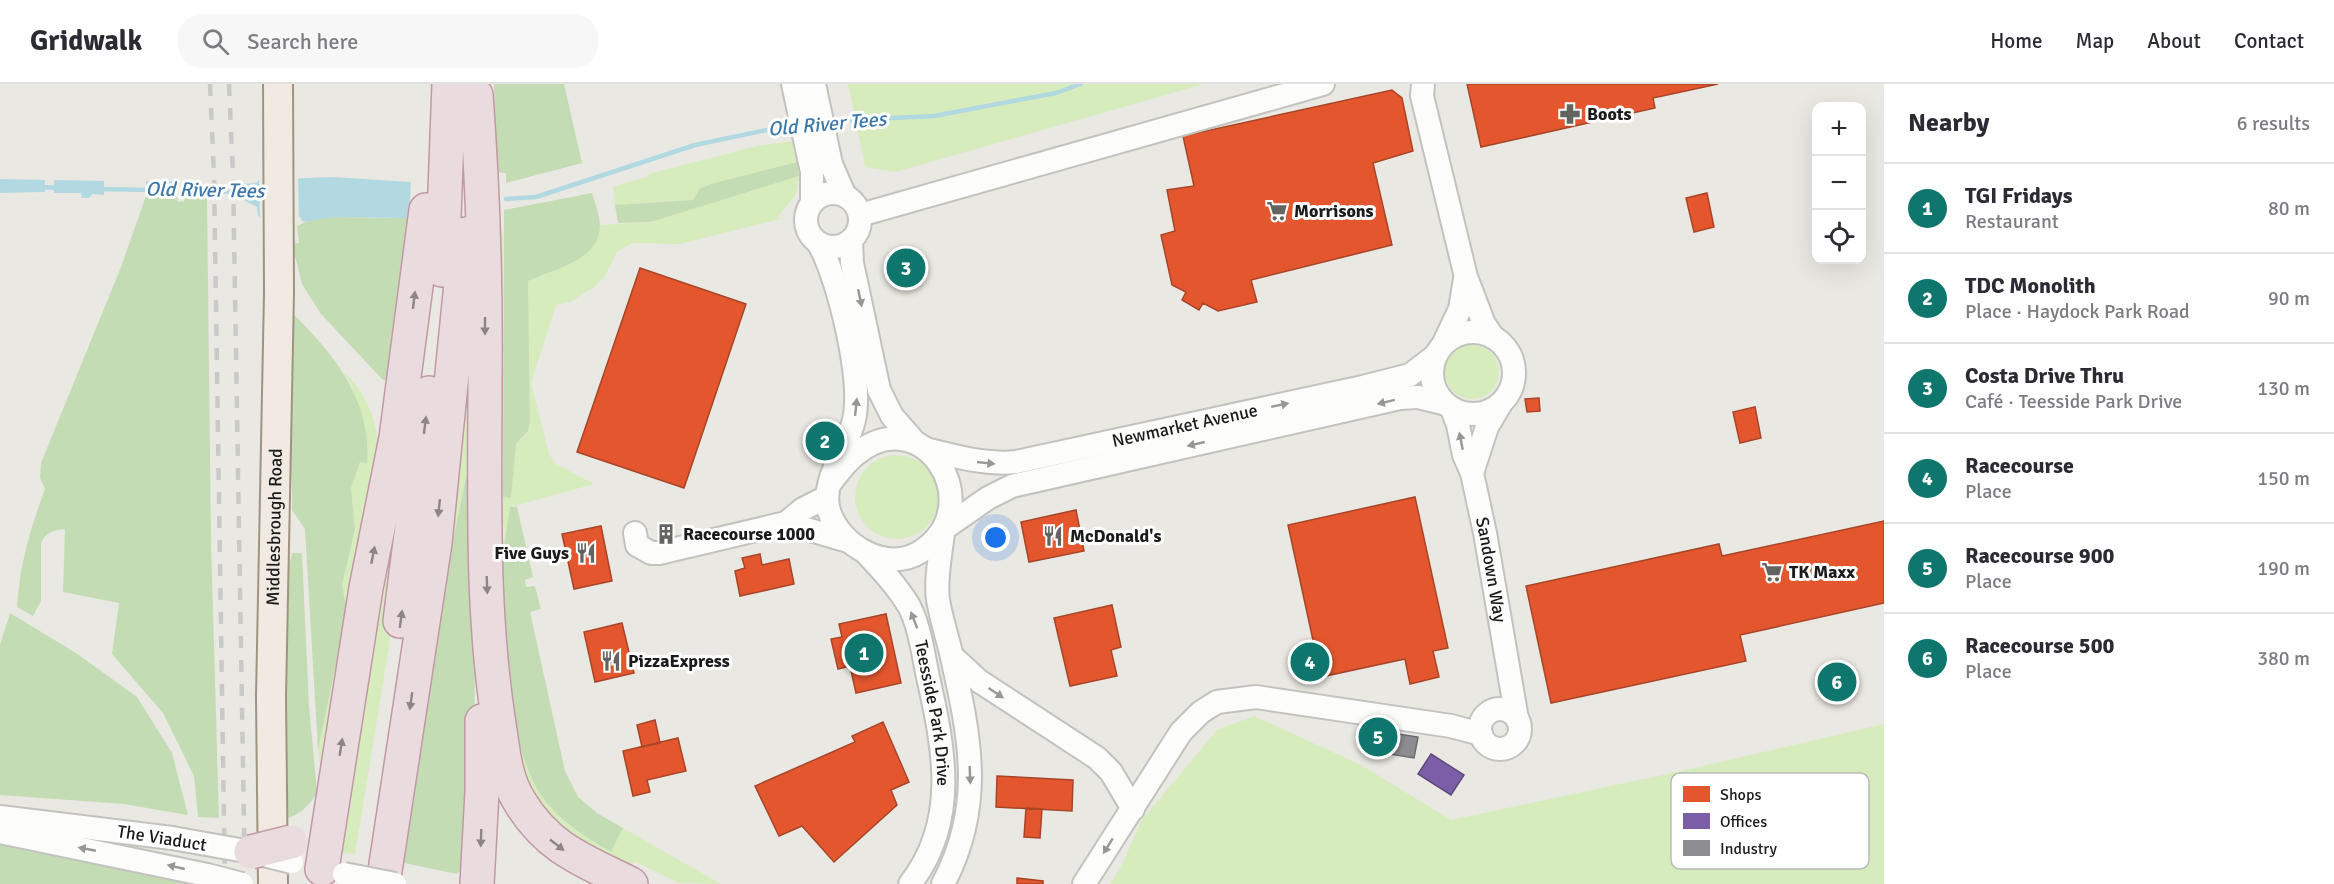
<!DOCTYPE html>
<meta charset="utf-8">
<style>
:root{--surface:#fff;--page:#f7f7f7;--text:#2b2b33;--muted:#7c7c81;--line:#e1e1e2;--accent:#0f766e}
body{margin:0;font-family:Signika,sans-serif;background:var(--page);color:var(--text)}
.controls{position:absolute;right:18px;top:18px;display:grid;overflow:hidden;border-radius:12px;box-shadow:0 6px 24px #0002}
.controls button{width:54px;height:54px;display:grid;place-items:center;padding:0;border:0;border-bottom:2px solid var(--line);background:var(--surface);color:var(--text);font:30px sans-serif}
.you{position:absolute;left:996px;top:454px;width:21px;height:21px;margin:-15px;border:4px solid #fff;border-radius:50%;background:#1a73e8;box-shadow:0 0 0 9px #1a73e833}
.badge{display:grid;place-items:center;width:39px;height:39px;border-radius:50%;background:var(--accent);color:#fff;font-size:20px;font-weight:700}
.pin{position:absolute;translate:-50% -50%;border:3px solid #fff;box-shadow:0 2px 6px #0006}
.list{margin:0;padding:0;list-style:none}
h2{display:flex;justify-content:space-between;align-items:center;height:78px;margin:0;padding:0 24px;font-size:26px}
h2 small{font-size:20px;font-weight:400;color:var(--muted)}
.list li{display:grid;grid-template-columns:39px 1fr auto;gap:18px;align-items:center;box-sizing:border-box;height:90px;padding:0 24px;border-top:2px solid var(--line)}
.list b{display:block;font-size:22px;white-space:nowrap}
.list p{margin:0;font-size:20px;white-space:nowrap;color:var(--muted)}
.list em{font-size:20px;font-style:normal;color:var(--muted)}
.icon{flex:none;width:33px;height:33px;fill:none;stroke:currentColor;stroke-width:2;stroke-linecap:round;stroke-linejoin:round}
.map{position:relative;flex:none;width:1884px;height:800px;overflow:hidden}
header{display:flex;align-items:center;gap:36px;box-sizing:border-box;height:84px;padding:0 30px;background:var(--surface);border-bottom:2px solid var(--line)}
header strong{font-size:28px}
nav{display:flex;gap:33px;margin-inline-start:auto;font-size:21px}
.search{width:420px;height:54px;background:var(--page);display:flex;align-items:center;gap:15px;box-sizing:border-box;padding:0 21px;border-radius:24px;color:var(--muted);font-size:22px}
main{display:flex}
aside{flex:1;background:var(--surface)}
.map>svg:first-child{display:block}
.grass{fill:#d7ecbd}
.forest{fill:#c4dcb4}
.water{fill:#b2d9e1}
.pier{fill:#eae8e2}
.shops{fill:#e4572e;stroke:#a84528;stroke-width:1.5}
.offices{fill:#7b5ea7;stroke:#5e4a7d;stroke-width:1.5}
.industry{fill:#8d8d92;stroke:#6b6b6e;stroke-width:1.5}
.lines{fill:none;stroke-linecap:round;stroke-linejoin:round}
.stream{stroke:#b2d9e1;stroke-width:4.5}
.minor-casing{stroke:#c2c2bf;stroke-width:26}
.major-casing{stroke:#a09480;stroke-width:32}
.highway-casing{stroke:#c298a5;stroke-width:36}
.minor{stroke:#fcfcfb;stroke-width:22}
.major{stroke:#f0eae2;stroke-width:28}
.highway{stroke:#eadcde;stroke-width:33}
.rail{stroke:#c9c9c8;stroke-width:4.5;stroke-dasharray:12 12;stroke-linecap:butt}
.minor-bridge-casing{stroke:#c2c2bf;stroke-width:26;stroke-linecap:butt}
.highway-bridge-casing{stroke:#c298a5;stroke-width:36;stroke-linecap:butt}
.minor-bridge{stroke:#fcfcfb;stroke-width:22}
.highway-bridge{stroke:#eadcde;stroke-width:33}
.oneway{fill:#979796}
.oneway2{fill:#8d8586}
.labels{text-anchor:middle;dominant-baseline:central;stroke-width:6;stroke-linejoin:round;paint-order:stroke}
.poi-label{font-size:18px;font-weight:bold;fill:#1b1b1b;stroke:#fff;text-anchor:start}
.street-label{font-size:18px;fill:#1b1b1b;stroke:#fff}
.water-label{font-size:20px;font-style:italic;fill:#3d78ab;stroke:#fff}
.key{fill:#fff;stroke:#bbb;stroke-width:1.5}
.key-label{font-size:16px;fill:#1b1b1b}
</style>
<header>
<strong>Gridwalk</strong>
<div class="search"><svg class="icon" aria-label="search" viewBox="0 0 24 24"><circle cx="10" cy="10" r="6"/><path d="M15 15l6 6"/></svg>Search here</div>
<nav><a>Home</a><a>Map</a><a>About</a><a>Contact</a></nav>
</header>
<main>
<div class="map">
<svg width="1884" height="800" viewBox="0 0 1884 800">
<rect width="100%" height="100%" fill="#eae8e2"/>
<path class="grass" d="M848 0H1204L895 88 865 83Z
M793 57 797 78 714 99 700 104 693 116 615 121 613 103 646 93 652 89 761 61Z
M799 92 796 110 779 131 780 135 680 160 632 159 617 168 605 192 594 203 570 218 556 221 531 299 549 370 556 380 594 400 511 423C508 440 504 457 503 473 502 484 505 495 504 505 501 562 510 673 546 718 564 740 587 754 611 768L623 744 721 800 679 799 634 777 631 783 587 762 561 744 534 714 519 684 512 661 508 632 497 467C507 452 507 443 497 428L495 149H503V413L511 414 516 360 528 348 530 338 528 197C561 183 592 180 600 141L651 138Z
M432 188 413 378 392 544 355 770 338 769Z
M1445 288a27 27 0 1 1 54 0a27 27 0 1 1-54 0Z
M343 288C366 307 376 335 379 364L322 699 318 666 347 528 342 501 355 445 351 404 360 377 367 379 352 302Z
M469 290 477 394H466L450 471Z
M855 413a42 42 0 1 1 84 0a42 42 0 1 1-84 0Z
M1254 632 1361 681 1451 736 1686 686 1884 640V800H1110L1121 783 1141 737 1217 646Z"/>
<path class="forest" d="M494 0H564L582 79 506 99V89L495 88Z
M797 78 799 92 651 138 618 139 615 121 693 116 700 104 714 99Z
M592 109C595 119 600 132 600 142 599 177 554 185 528 197L530 338 528 347 516 360 511 414 503 413 504 126Z
M146 112H177V117L184 118 185 112 207 113 211 459 219 734 198 733 194 692 163 629 112 570 119 519 63 508 65 445C54 446 46 448 41 459V517L33 532 17 523C20 479 30 446 45 405L40 394 41 379 121 183Z
M335 133 409 134 388 297 382 295 321 230 302 200 292 160 299 159 297 142 312 135Z
M291 228C334 269 372 317 367 379L360 378 351 404 355 445 342 501 347 527 318 666 305 445 292 426V400L287 366Z
M466 394H477L473 774 457 790 404 779 450 471Z
M510 423H517L533 493 525 496 526 503 535 502 541 525 530 528 565 687 578 713 597 729 623 744 611 768C587 754 564 740 546 718 510 674 501 561 504 505 505 495 502 484 503 473 504 457 508 440 510 423Z
M292 469H302L309 622 317 707C313 720 295 735 282 735V514Z
M10 529 76 569 137 613 172 669 188 731 124 720 0 711V561Z
M0 754 186 797V800H0Z"/>
<path class="water" d="M333 93 411 98 409 134 335 133 303 138 299 132 260 133 258 132 257 123 240 114V100L256 99 259 96Z
M0 95 45 96V108L0 109Z
M54 96 104 97V111L92 110 89 114H82L81 109H54Z
M146 97H177V112H146Z"/>
<path class="pier" d="M298 91 299 135 260 136 259 93Z"/>
<path class="shops" d="M1467 0H1718L1653 14 1655 24 1481 63Z
M1392 6 1402 14 1413 67 1373 79 1392 161 1251 196 1257 218 1218 227 1203 219 1199 226 1182 216 1186 208 1172 201 1161 151 1175 147 1167 106 1194 102 1183 52Z
M1707 109 1714 143 1694 148 1686 114Z
M640 184 746 220 684 404 577 368Z
M1539 314 1540 327 1527 328 1525 315Z
M1755 323 1761 354 1740 359 1733 328Z
M1415 413 1448 564 1433 567 1439 593 1410 600 1405 575 1321 593 1288 441Z
M1076 426 1084 467 1029 478 1021 438Z
M1884 437V519L1740 551 1746 577 1551 619 1526 502 1719 460 1722 472Z
M601 442 612 497 574 505 562 450Z
M669 444 672 454 662 456 660 446Z
M760 470 762 481 789 475 794 500 740 512 735 487 745 484 742 474Z
M1112 521 1121 563 1111 566 1117 592 1070 602 1054 534Z
M886 530 901 599 856 609 850 582 838 585 831 555 842 553 839 540Z
M622 539 634 589 595 598 584 548Z
M1314 570 1317 585 1307 587 1304 572Z
M1841 591 1844 603 1832 605 1829 593Z
M655 636 660 659 642 663 637 641Z
M883 638 909 698 891 706 897 721 834 778 802 742 779 752 755 702 855 658 852 652Z
M1374 644 1385 646 1383 661 1371 659Z
M678 654 686 687 647 696 650 708 633 712 623 667Z
M997 692 1073 696 1072 727 996 723Z
M1026 724 1042 725 1040 754 1024 753Z
M1017 794 1043 797V800H1017Z"/>
<path class="offices" d="M1431 670 1464 691 1451 711 1418 690Z"/>
<path class="industry" d="M1392 649 1418 653 1414 674 1389 670Z"/>
<g class="lines">
<path class="stream" d="M830 37 934 32 1056 9 1081 0
M41 103 60 104
M98 105 150 106
M203 107 246 108
M506 115 536 113 695 61 795 40"/>
<g class="minor-casing">
<g id="minor">
<path d="M793 0 812 88V118"/>
<path d="M814 0 831 80 844 110"/>
<path d="M1423 0 1422 12 1466 193 1484 240 1493 253"/>
<circle cx="833" cy="136" r="27"/>
<path d="M860 131 1323 0"/>
<path d="M851 156 852 179 879 306 892 332 913 356"/>
<path d="M819 160C839 196 863 296 854 336 848 364 820 397 829 427 840 462 887 489 920 468 992 423 923 313 855 371 846 378 838 389 831 398"/>
<circle cx="1473" cy="289" r="41"/>
<path d="M1444 259 1460 225 1465 195"/>
<path id="s1" d="M1452 325 1458 341 1464 371 1472 389 1485 449 1517 635"/>
<path id="s2" d="M929 366C959 373 985 381 1016 378L1363 303 1410 291 1435 272"/>
<path d="M1472 389 1487 343 1500 321"/>
<path d="M786 439 803 425 827 413"/>
<path d="M945 444 988 414 1012 402 1400 314 1418 313 1443 319"/>
<path d="M943 448C941 469 935 495 938 516 941 534 947 552 951 569 970 653 985 721 943 800"/>
<path d="M635 449 637 461 651 469H659L786 439 848 457"/>
<path id="s3" d="M865 468C881 485 897 502 909 522 920 543 923 570 928 593 944 665 959 737 910 800"/>
<path d="M952 572 979 597 1097 674 1111 688 1133 725"/>
<circle cx="1500" cy="645" r="20"/>
<path d="M0 733 172 754"/>
<path d="M0 748 207 791"/>
<path d="M1084 800 1181 648 1201 628 1217 618 1256 613 1451 642 1481 650"/>
</g>
</g>
<g class="major-casing">
<g id="major">
<path id="s4" d="M273 800 271 613 279 209 278 0"/>
</g>
</g>
<g class="highway-casing">
<path id="highway" d="M476 11C483 106 486 201 485 296 485 411 481 526 499 640 503 666 505 695 520 718 548 765 585 777 631 800
M442 186 449 0
M400 537 429 309
M322 785 366 504 396 354 426 126
M383 800 435 459 466 150
M477 800 482 708V637"/>
</g>
<use href="#minor" class="minor"/>
<use href="#major" class="major"/>
<use href="#highway" class="highway"/>
<path class="rail" d="M210 0 214 92 225 800
M229 0 233 91 245 800"/>
<g class="minor-bridge-casing">
<path id="minor-bridge" d="M172 754 251 768 292 778
M344 790 395 800
M207 791 242 800"/>
</g>
<g class="highway-bridge-casing">
<path id="highway-bridge" d="M251 768 291 758"/>
</g>
<use href="#minor-bridge" class="minor-bridge"/>
<use href="#highway-bridge" class="highway-bridge"/>
</g>
<defs><path id="oneway-solid" d="M-6-.8H1V-3.2L6.5 0L1 3.2V.8H-6Z" transform="scale(1.5)"/></defs>
<g class="oneway">
<use href="#oneway-solid" transform="translate(860 214) rotate(78)"/>
<use href="#oneway-solid" transform="translate(1386 318) rotate(166)"/>
<use href="#oneway-solid" transform="translate(1280 321) rotate(-12)"/>
<use href="#oneway-solid" transform="translate(856 323) rotate(-84)"/>
<use href="#oneway-solid" transform="translate(1461 357) rotate(-101)"/>
<use href="#oneway-solid" transform="translate(1196 360) rotate(167)"/>
<use href="#oneway-solid" transform="translate(986 379) rotate(6)"/>
<use href="#oneway-solid" transform="translate(914 536) rotate(-111)"/>
<use href="#oneway-solid" transform="translate(996 609) rotate(34)"/>
<use href="#oneway-solid" transform="translate(970 691) rotate(88)"/>
<use href="#oneway-solid" transform="translate(1108 762) rotate(122)"/>
<use href="#oneway-solid" transform="translate(87 765) rotate(-169)"/>
<use href="#oneway-solid" transform="translate(176 783) rotate(-167)"/>
</g>
<g class="oneway2">
<use href="#oneway-solid" transform="translate(414 216) rotate(-83)"/>
<use href="#oneway-solid" transform="translate(485 242) rotate(90)"/>
<use href="#oneway-solid" transform="translate(425 341) rotate(-83)"/>
<use href="#oneway-solid" transform="translate(439 424) rotate(96)"/>
<use href="#oneway-solid" transform="translate(373 471) rotate(-79)"/>
<use href="#oneway-solid" transform="translate(487 501) rotate(88)"/>
<use href="#oneway-solid" transform="translate(401 535) rotate(-82)"/>
<use href="#oneway-solid" transform="translate(411 617) rotate(98)"/>
<use href="#oneway-solid" transform="translate(341 663) rotate(-81)"/>
<use href="#oneway-solid" transform="translate(481 754) rotate(92)"/>
<use href="#oneway-solid" transform="translate(557 761) rotate(38)"/>
</g>
<defs>
<g id="pharmacy-bare" transform="scale(1.62)"><path d="M-2-6h4v4h4v4h-4v4h-4v-4h-4v-4h4Z" fill="#636361" stroke="#fff" stroke-width="2.5" paint-order="stroke"/></g>
<g id="supermarket-bare" transform="scale(1.62)"><path d="M-6-5.5h2.5l.6 2H6L4.5 2H-2.5L-4.4-4H-6ZM-1.5 3.2a1.3 1.3 0 1 0 .1 0ZM3 3.2a1.3 1.3 0 1 0 .1 0Z" fill="#636361" stroke="#fff" stroke-width="2.5" paint-order="stroke"/></g>
<g id="building-bare" transform="scale(1.62)"><path d="M-4-6H4V6H1V3H-1V6H-4ZM-2.5-4.3h1.7v1.8h-1.7ZM.8-4.3h1.7v1.8H.8ZM-2.5-1h1.7V.8h-1.7ZM.8-1h1.7V.8H.8Z" fill="#636361" stroke="#fff" stroke-width="2.5" paint-order="stroke"/></g>
<g id="restaurant-bare" transform="scale(1.62)"><path d="M-5-6h1v4h1v-4h1v4h1v-4h1v5L-1.5 .5V6h-2V.5L-5-1ZM5-6V6H3V1.5H1.5Q1.5-4 5-6Z" fill="#636361" stroke="#fff" stroke-width="2.5" paint-order="stroke"/></g>
</defs>
<g fill-rule="evenodd">
<use href="#pharmacy-bare" x="1570" y="30"/>
<use href="#supermarket-bare" x="1277" y="127"/>
<use href="#building-bare" x="666" y="450"/>
<use href="#restaurant-bare" x="1053" y="452"/>
<use href="#restaurant-bare" x="586" y="469"/>
<use href="#supermarket-bare" x="1772" y="488"/>
<use href="#restaurant-bare" x="611" y="577"/>
</g>
<g class="labels">
<g class="poi-label">
<text x="1587" y="30">Boots</text>
<text x="1294" y="127">Morrisons</text>
<text x="683" y="450">Racecourse 1000</text>
<text x="1070" y="452">McDonald's</text>
<text x="569" y="469" text-anchor="end">Five Guys</text>
<text x="1789" y="488">TK Maxx</text>
<text x="628" y="577">PizzaExpress</text>
</g>
<g class="street-label">
<text stroke="none"><textPath href="#s2" startOffset="261">Newmarket Avenue</textPath></text>
<text stroke="none"><textPath href="#s4" startOffset="357">Middlesbrough Road</textPath></text>
<text stroke="none"><textPath href="#s1" startOffset="166">Sandown Way</textPath></text>
<text stroke="none"><textPath href="#s3" startOffset="180">Teesside Park Drive</textPath></text>
<text transform="translate(162 754) rotate(9)">The Viaduct</text>
</g>
<g class="water-label">
<text transform="translate(827 40) rotate(-5)">Old River Tees</text>
<text transform="translate(205 106) rotate(1)">Old River Tees</text>
</g>
</g>
<rect x="1671" y="689" width="198" height="96" rx="9" class="key"/>
<rect x="1683" y="702" width="27" height="16" fill="#e4572e"/>
<rect x="1683" y="729" width="27" height="16" fill="#7b5ea7"/>
<rect x="1683" y="756" width="27" height="16" fill="#8d8d92"/>
<g class="key-label">
<text x="1720" y="716">Shops</text>
<text x="1720" y="743">Offices</text>
<text x="1720" y="770">Industry</text>
</g>
</svg>
<div class="controls">
<button>+</button>
<button>−</button>
<button><svg class="icon" aria-label="locate" viewBox="0 0 24 24"><circle cx="12" cy="12" r="6"/><path d="M12 2v4M12 18v4M2 12h4M18 12h4"/></svg></button>
</div>
<div class="you"></div>
<div class="pin badge" style="left:864px;top:569px">1</div>
<div class="pin badge" style="left:825px;top:357px">2</div>
<div class="pin badge" style="left:906px;top:184px">3</div>
<div class="pin badge" style="left:1310px;top:578px">4</div>
<div class="pin badge" style="left:1378px;top:653px">5</div>
<div class="pin badge" style="left:1837px;top:598px">6</div>
</div>
<aside>
<h2>Nearby<small>6 results</small></h2>
<ul class="list">
<li><span class="badge">1</span><div><b>TGI Fridays</b><p>Restaurant</p></div><em>80 m</em></li>
<li><span class="badge">2</span><div><b>TDC Monolith</b><p>Place · Haydock Park Road</p></div><em>90 m</em></li>
<li><span class="badge">3</span><div><b>Costa Drive Thru</b><p>Café · Teesside Park Drive</p></div><em>130 m</em></li>
<li><span class="badge">4</span><div><b>Racecourse</b><p>Place</p></div><em>150 m</em></li>
<li><span class="badge">5</span><div><b>Racecourse 900</b><p>Place</p></div><em>190 m</em></li>
<li><span class="badge">6</span><div><b>Racecourse 500</b><p>Place</p></div><em>380 m</em></li>
</ul>
</aside>
</main>
